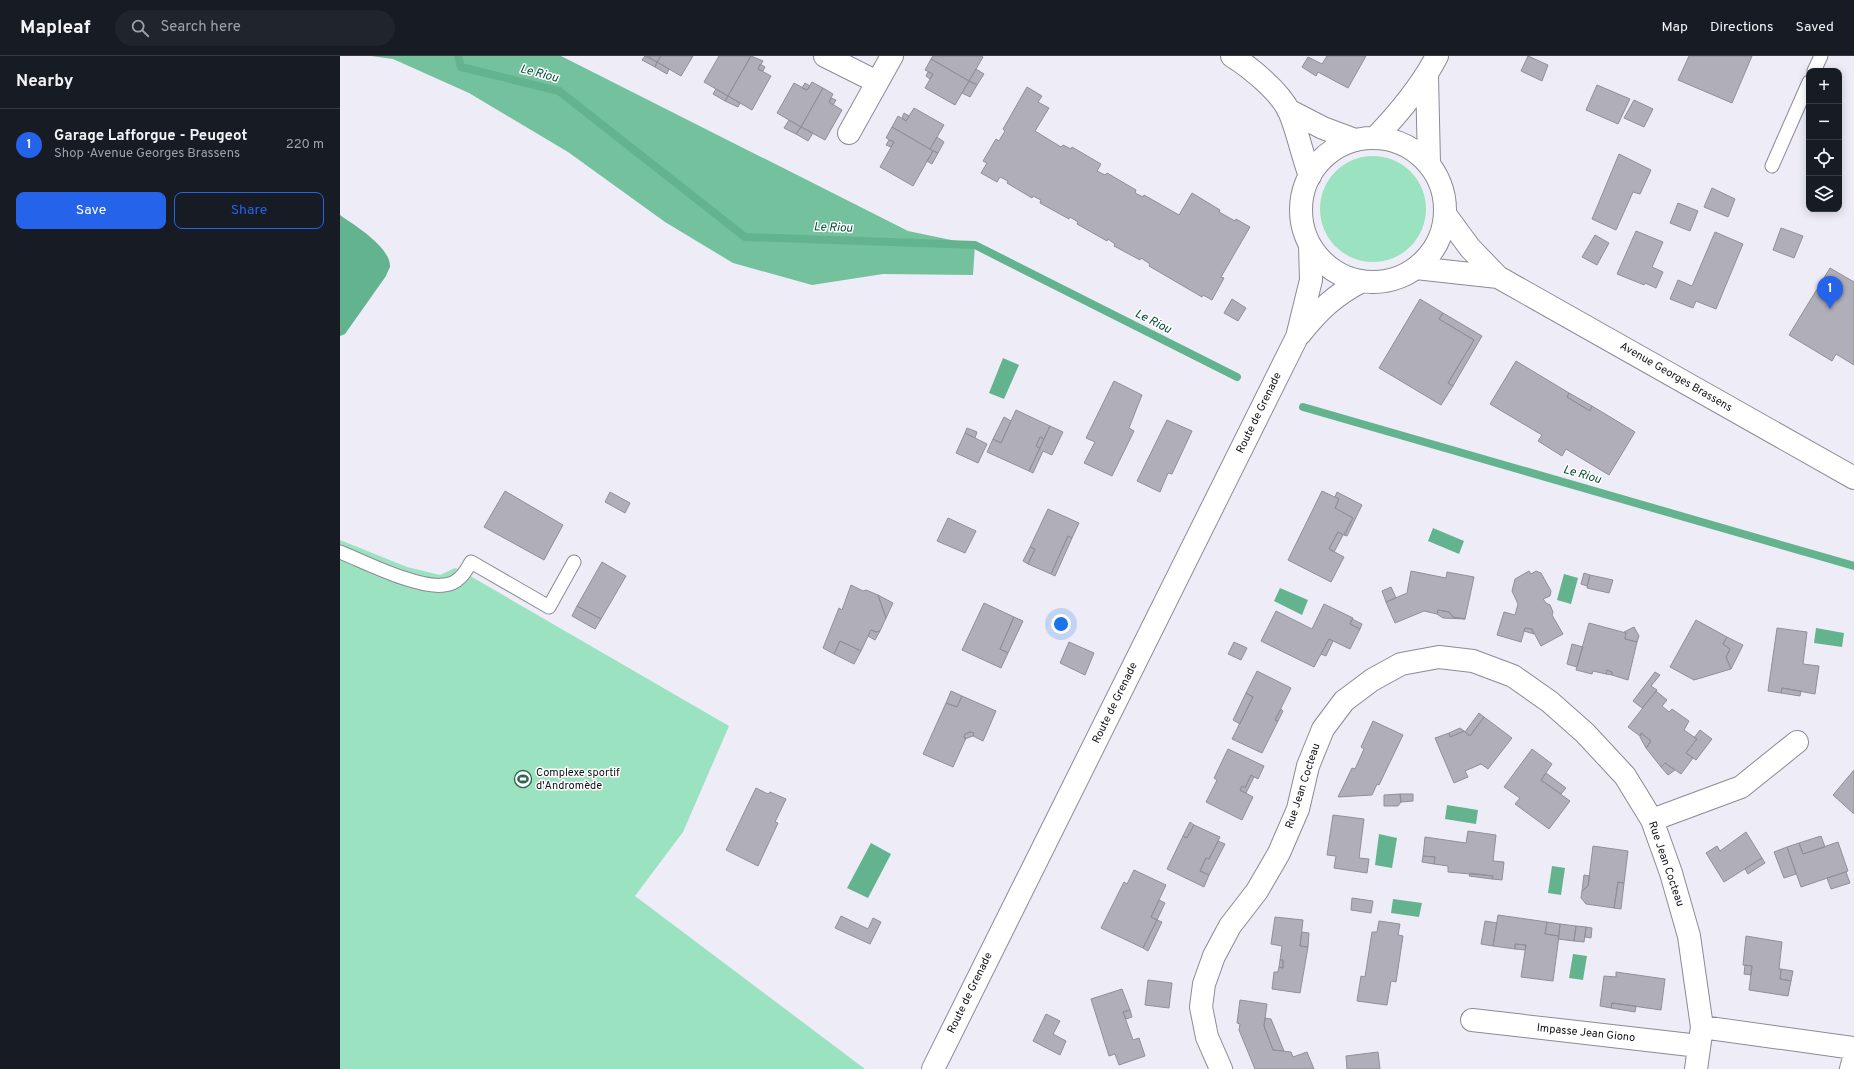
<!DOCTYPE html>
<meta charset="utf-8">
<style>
:root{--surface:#171b24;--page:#20242c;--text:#f1f3f6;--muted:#9ea1a6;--line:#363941;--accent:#2563eb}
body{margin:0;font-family:Overpass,sans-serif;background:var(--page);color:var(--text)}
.controls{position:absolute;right:12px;top:12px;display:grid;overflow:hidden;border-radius:8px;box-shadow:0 2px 10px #0003}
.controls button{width:36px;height:36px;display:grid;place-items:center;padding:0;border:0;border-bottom:1px solid var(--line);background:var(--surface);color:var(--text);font:20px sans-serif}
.you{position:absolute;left:721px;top:568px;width:14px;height:14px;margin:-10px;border:3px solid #fff;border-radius:50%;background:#1a73e8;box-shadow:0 0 0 6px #1a73e833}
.badge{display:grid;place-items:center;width:26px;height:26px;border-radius:50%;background:var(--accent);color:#fff;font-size:13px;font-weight:700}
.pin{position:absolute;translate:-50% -33px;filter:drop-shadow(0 1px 2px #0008)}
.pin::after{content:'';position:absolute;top:21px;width:14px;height:12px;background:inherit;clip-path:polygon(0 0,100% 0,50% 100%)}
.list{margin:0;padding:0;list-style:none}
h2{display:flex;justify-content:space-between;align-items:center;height:52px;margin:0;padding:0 16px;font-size:17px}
h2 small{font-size:13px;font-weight:400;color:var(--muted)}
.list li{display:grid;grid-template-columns:26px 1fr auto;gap:12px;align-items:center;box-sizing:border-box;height:72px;padding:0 16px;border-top:1px solid var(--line)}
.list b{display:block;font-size:15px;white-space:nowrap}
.list p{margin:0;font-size:13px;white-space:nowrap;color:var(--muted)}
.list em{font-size:13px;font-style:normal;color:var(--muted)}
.actions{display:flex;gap:8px;padding:12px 16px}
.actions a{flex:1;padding:9px 0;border:1px solid var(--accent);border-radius:8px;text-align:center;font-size:14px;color:var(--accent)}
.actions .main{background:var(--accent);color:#fff}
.icon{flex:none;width:22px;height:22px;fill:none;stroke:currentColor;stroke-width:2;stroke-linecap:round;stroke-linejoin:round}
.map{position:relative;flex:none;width:1514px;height:1013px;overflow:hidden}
header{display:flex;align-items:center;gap:24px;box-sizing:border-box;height:56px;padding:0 20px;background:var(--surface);border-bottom:1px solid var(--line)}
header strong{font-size:19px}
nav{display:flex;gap:22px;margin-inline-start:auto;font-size:14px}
.search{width:280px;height:36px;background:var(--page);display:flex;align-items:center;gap:10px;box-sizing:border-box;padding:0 14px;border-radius:22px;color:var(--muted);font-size:15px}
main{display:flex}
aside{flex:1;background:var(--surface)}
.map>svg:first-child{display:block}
.green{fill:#9be2c0}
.forest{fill:#73c29d}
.water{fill:#64b38f}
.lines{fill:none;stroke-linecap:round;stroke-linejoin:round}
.stream{stroke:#64b38f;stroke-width:8}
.building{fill:#b0aeb8;stroke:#918f99}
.service-casing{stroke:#8c8a94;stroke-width:15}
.minor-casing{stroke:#8c8a94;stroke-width:24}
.tertiary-casing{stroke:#8c8a94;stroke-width:24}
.secondary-casing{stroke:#8c8a94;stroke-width:24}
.service{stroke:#fff;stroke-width:13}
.minor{stroke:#fff;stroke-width:22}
.tertiary{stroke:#fff;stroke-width:22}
.secondary{stroke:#fff;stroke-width:22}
.labels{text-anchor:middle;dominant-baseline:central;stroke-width:3;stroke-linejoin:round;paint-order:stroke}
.street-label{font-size:11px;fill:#111014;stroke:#fff}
.poi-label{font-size:11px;fill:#111014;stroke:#fff;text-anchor:start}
.water-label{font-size:12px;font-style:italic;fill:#034830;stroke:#fff}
</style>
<header>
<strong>Mapleaf</strong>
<div class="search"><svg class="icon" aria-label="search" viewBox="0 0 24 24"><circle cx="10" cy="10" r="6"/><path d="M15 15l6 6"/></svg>Search here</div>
<nav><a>Map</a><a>Directions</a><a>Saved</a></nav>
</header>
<main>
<aside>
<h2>Nearby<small></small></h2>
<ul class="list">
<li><span class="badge">1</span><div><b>Garage Lafforgue - Peugeot</b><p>Shop · Avenue Georges Brassens</p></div><em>220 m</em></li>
</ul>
<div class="actions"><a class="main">Save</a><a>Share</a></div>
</aside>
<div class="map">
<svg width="1514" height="1013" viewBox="0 0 1514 1013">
<rect width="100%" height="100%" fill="#eeecf7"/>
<path class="green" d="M980 153a53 53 0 1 1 106 0a53 53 0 1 1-106 0Z
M0 484 67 511 100 519 115 512 125 517 389 670 343 776 295 840 525 1013H0Z"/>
<path class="forest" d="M31 0H221L568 175 635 189 633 219 543 218 472 229 393 207 325 166 228 96 129 37 53 3Z"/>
<path class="water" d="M0 159C14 169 51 191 50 211 49 213 47 217 46 220L5 278 0 280Z
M663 302 679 309 664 343 649 337Z
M1093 472 1124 485 1119 498 1088 485Z
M1224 518 1238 522 1231 548 1217 544Z
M940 532 968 544 962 559 934 545Z
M1476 572 1504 577 1502 591 1474 587Z
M1107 749 1138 754 1136 768 1105 763Z
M1039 778 1057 782 1052 812 1035 809Z
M531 787 551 798 528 842 507 832Z
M1212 810 1225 812 1221 839 1208 837Z
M1053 843 1082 847 1079 861 1051 857Z
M1233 898 1247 900 1243 924 1229 922Z"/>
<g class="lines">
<path class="stream" d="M118 0 121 11 219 35 405 181 635 189 897 321
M963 351 1514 510"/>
</g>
<path class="building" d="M305 0 317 6 315 11 302 4Z
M307 0H321L317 6Z
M321 0H353L341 20 317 6Z
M379 0H411L388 40 364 26Z
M411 0 423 5 418 13 431 20 412 54 388 40Z
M593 0H641L643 1 629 25 591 3Z
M987 0H1026L1008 32 978 16 976 20 962 11 968 1 982 8Z
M1188 0 1208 9 1202 25 1181 15Z
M1349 0H1412L1392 47 1338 24Z
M591 3 629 25 615 49 585 32 593 18 585 14Z
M317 6 329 13 327 18 315 11Z
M420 8 425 11 423 15 418 13Z
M636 13 644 18 637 29 629 25Z
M588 16 593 18 590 23 586 20Z
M629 25 637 29 630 41 622 37Z
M472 26 483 32 461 71 437 57 454 27 467 34Z
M465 27 470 30 467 34 462 32Z
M1257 29 1290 43 1278 68 1246 54Z
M687 31 702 40 698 46 709 52 695 75 721 91 723 89 731 93 732 91 761 108 757 115 765 119 767 117 796 134 795 137 803 141 804 139 839 159 852 137 880 154 879 156 895 165 896 163 910 171 881 221 884 222 872 244 863 239 862 241 809 210 810 208 801 202 800 204 774 190 775 188 768 183 767 185 737 168 738 166 730 161 729 163 700 147 701 144 693 140 692 142 667 127 668 125 660 121 657 126 641 117 647 107 643 105 656 83 659 85 665 75 663 73Z
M483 32 493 38 489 46 502 54 485 84 461 71Z
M376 33 388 40 385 45 373 38Z
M388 40 400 47 398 51 385 45Z
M491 42 496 44 493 49 489 46Z
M1294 44 1313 53 1304 71 1284 62Z
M574 52 604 69 590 93 552 71 558 60 566 65Z
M564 57 569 60 566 65 562 62Z
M449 64 461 71 456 78 444 72Z
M461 71 473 77 468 85 456 78Z
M552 71 593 95 573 130 540 111 554 86 546 82Z
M597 81 604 86 598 97 590 93Z
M549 84 554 86 551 91 546 89Z
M593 95 598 97 592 108 587 105Z
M1279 98 1311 114 1300 138 1293 136 1276 174 1252 163Z
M1372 132 1395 143 1388 161 1364 151Z
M1338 147 1358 155 1350 175 1330 167Z
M1441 172 1463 180 1454 202 1433 194Z
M1296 175 1323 186 1312 211 1323 216 1316 232 1305 227 1304 229 1302 228 1277 218Z
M1375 176 1403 188 1376 253 1356 245 1353 252 1330 243 1338 224 1352 230Z
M1255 179 1269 187 1257 209 1242 201Z
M1490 212 1514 226V309L1496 298 1492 305 1449 279Z
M892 243 906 252 898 265 884 257Z
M1080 243 1103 257 1099 263 1134 284 1108 327 1113 330 1101 349 1039 312Z
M1103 257 1142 280 1113 330 1108 327 1134 284 1099 263Z
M1176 305 1229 337 1227 341 1250 355 1252 350 1295 376 1269 419 1226 393 1222 400 1198 385 1202 379 1150 348Z
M774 325 802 339 789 372 794 375 772 420 744 407 755 386 746 382Z
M1229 337 1252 350 1250 355 1227 341Z
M676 354 710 370 704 383 700 381 696 390 700 392 689 415 647 396 653 383 661 387Z
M664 361 671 365 661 387 653 383Z
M827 364 852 375 832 418 828 417 820 436 797 425Z
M710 370 723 376 712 399 703 395 693 417 689 415Z
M627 372 637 376 635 382 625 377Z
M625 377 647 388 638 407 616 397Z
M700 381 704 383 700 392 696 390Z
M165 435 223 469 204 504 144 471Z
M982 435 999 443 995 452 1013 462 1004 479 998 476 989 493 1004 501 991 526 948 504Z
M270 436 290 447 285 457 265 446Z
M997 436 1022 449 1007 480 1004 479 1013 462 995 452 999 443 995 441Z
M708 453 739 467 732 482 728 480 711 518 688 508 695 493 690 491Z
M608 462 636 475 625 497 597 485Z
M998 476 1003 479 994 496 989 493Z
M728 480 732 482 715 520 711 518Z
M690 491 695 493 688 508 683 505Z
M262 506 286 520 261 563 237 550Z
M1071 515 1106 522 1107 516 1134 521 1125 563 1113 561 1109 556 1098 554 1097 558 1084 555 1055 567 1046 546 1067 537Z
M1189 515 1191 518 1196 515 1201 517 1211 535 1210 540 1203 543 1206 547 1210 549 1213 556 1212 559 1223 578 1201 590 1192 573 1185 572 1181 586 1157 579 1164 556 1175 559 1178 548 1172 535 1175 523Z
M1244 517 1250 519 1247 530 1241 528Z
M1250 519 1273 524 1269 537 1247 532Z
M511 529 523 535 526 534 538 539 546 562 540 575 536 576 531 574 521 595 500 585 494 598 483 592 499 552 502 554Z
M1051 531 1056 542 1046 546 1042 535Z
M538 539 553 547 546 562Z
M644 547 674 561 660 593 668 597 661 612 622 594Z
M984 548 1013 562 1010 568 1020 573 1010 593 989 583 974 611 921 585 936 555 972 573Z
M237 550 261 563 255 573 232 560Z
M1098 554 1109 556 1113 561 1125 563 1103 562 1097 558Z
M674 561 683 565 668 597 660 593Z
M1012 563 1022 568 1020 573 1010 568Z
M1356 564 1387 581 1383 588 1390 593 1386 601 1391 613 1354 624 1330 611Z
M1249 567 1286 577 1285 583 1297 586 1288 624 1272 619V616L1267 614 1266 618 1253 615 1252 618 1236 614Z
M1294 571 1299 580 1297 586 1285 583 1286 577 1284 576Z
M1185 572 1192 573 1194 578 1184 575Z
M1437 572 1467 576 1463 608 1479 610 1475 638 1442 632 1441 637 1428 635Z
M531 574 536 576 540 575 535 584 528 580Z
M1387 581 1403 589 1391 613 1386 601 1390 593 1383 588Z
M989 583 993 585 986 600 981 598Z
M500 585 521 595 514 608 494 598Z
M729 586 754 597 745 619 720 607Z
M894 586 907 592 901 604 888 598Z
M1232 588 1243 591 1237 611 1227 608Z
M1267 614 1272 616V619L1266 618Z
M917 615 951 632 935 664 938 665 922 697 892 683 913 641 906 637Z
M1315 616 1320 619 1311 630 1317 634 1302 652 1293 645Z
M1442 632 1461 635 1460 640 1441 637Z
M611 635 622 640 617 651 606 647Z
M1316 635 1327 644 1322 650 1329 656 1332 653 1349 665 1344 674 1357 683 1346 697 1353 702 1341 718 1325 707 1321 711 1306 692 1311 685 1301 677 1300 680 1288 671Z
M906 637 913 641 900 668 893 664Z
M622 640 656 655 643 685 633 680 634 677 630 676 625 678 624 681 626 682 613 711 583 698 606 647 617 651Z
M941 653 943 655 938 665 935 664Z
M1139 657 1144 661 1130 680 1125 676Z
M1144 661 1172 682 1148 713 1141 708 1125 715 1128 721 1114 727 1095 682 1109 677 1110 681 1124 675 1130 680Z
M1033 665 1063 679 1039 729 1037 728 1032 739 998 741 1012 712 1015 713 1024 693 1021 691Z
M1120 672 1124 675 1110 681 1109 677Z
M1360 674 1372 683 1356 704 1346 697 1357 683 1354 682Z
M630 676 634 677 633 680 625 683 624 681 625 678Z
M1301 677 1311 685 1306 692 1300 681Z
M888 693 924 710 918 723 911 719 905 732 902 730 900 734 913 741 902 764 866 746 877 724 874 722Z
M1192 693 1212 708 1201 724 1230 745 1209 773 1175 748 1180 742 1164 731Z
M1325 707 1335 714 1328 719 1321 711Z
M1514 714V758L1493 739Z
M1206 717 1226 732 1221 738 1201 724Z
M911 719 914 721 906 737 900 734 902 730 905 732Z
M416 732 428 738 430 736 446 743 435 766 438 767 418 810 386 794Z
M1060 738 1061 746 1058 750H1044V739Z
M1060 738H1073V745L1061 746Z
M993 759 1024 763 1019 802 1029 803 1027 817 994 812 996 800 987 799Z
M850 766 854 769 847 782 843 780Z
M854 769 880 781 869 803 866 802 860 815 869 819 864 831 827 813 843 780 847 782Z
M1128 775 1156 779 1153 805 1164 806 1162 824 1152 823 1153 820 1108 816V810L1094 808 1095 801 1083 800 1085 781 1126 787Z
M1406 776 1422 802 1384 826 1366 797 1377 790 1380 795Z
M1481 780 1485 791 1463 798 1459 787Z
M878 785 885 788 869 819 860 815 866 802 869 803Z
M1498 786 1508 815 1461 831 1447 791 1459 787 1463 798Z
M1253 790 1288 795 1284 827 1278 826 1274 852 1246 848 1241 842 1242 835 1248 830Z
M1447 791 1456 818 1444 822 1434 796Z
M1083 800 1095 801 1094 808 1082 806Z
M1422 802 1425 807 1408 818 1405 813Z
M794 814 826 829 811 861 817 864 803 892 761 872 784 826 787 828Z
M1506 816 1510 827 1491 833 1487 822Z
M1130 817 1153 820 1152 823 1129 820Z
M1244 819 1250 820 1248 830 1242 835Z
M1278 826 1284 827 1281 853 1274 852Z
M1012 842 1033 845 1031 857 1011 854Z
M819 844 825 847 817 864 811 861Z
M1158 859 1207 866 1205 878 1219 880 1213 925 1181 921 1186 889 1175 888V893L1153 890Z
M501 860 528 873 533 862 541 866 530 888 495 872Z
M935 861 963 864 960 890 968 891 960 937 932 933 934 916H938L939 911 943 912V904H940L942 890 931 888Z
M817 864 822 866 808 895 803 892Z
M1039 865 1060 868 1058 879 1063 880 1056 926 1051 925 1047 949 1017 945 1021 920 1025 921 1032 876H1037Z
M1145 865 1157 867 1153 890 1141 888Z
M1207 866 1220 868 1219 880 1205 878Z
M1220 868 1236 870 1234 885 1218 883Z
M1236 870 1246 871 1244 886 1234 885Z
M1246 871 1252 872 1251 882 1245 881Z
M962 876 969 877 968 891 960 890Z
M1406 880 1442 886 1439 913H1441L1440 923 1451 925 1448 940 1409 934 1412 910 1403 909Z
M1175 888 1186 889 1185 894 1175 893Z
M940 904H943V912L939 911Z
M1405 909 1412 910 1411 919 1404 918Z
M1441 913 1453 915 1451 925 1440 923Z
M1276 916 1325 923 1321 954 1272 947 1271 952 1260 950 1264 920 1276 921Z
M808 924 832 927 829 952 805 949Z
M782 933 790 954 783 956 793 984 799 982 805 1000 779 1009 775 998 769 1000 751 943Z
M900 944 927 948 924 970 933 994 951 996 953 1001 967 996 974 1013H915L899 974 900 968 897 967Z
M1272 947 1296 950 1295 956 1271 952Z
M790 954 792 961 786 963 783 956Z
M706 958 720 965 713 978 726 985 720 999 693 985Z
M925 962 931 963 944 995 933 994 924 970Z
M1038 996 1040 1013H1007L1006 1000Z"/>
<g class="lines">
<g class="service-casing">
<path id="service" d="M1474 15 1481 0
M1432 110 1469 26
M0 496C25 506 78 533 104 529 118 528 125 517 131 506L209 551 234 506"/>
</g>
<g class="minor-casing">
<path id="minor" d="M485 0 537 26
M892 0C910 11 940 36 949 55 958 76 962 99 970 120
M948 54 983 72 1015 84
M509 77 552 0
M1312 764 1401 731 1457 686
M1132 964 1359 990
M1362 971 1514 992
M881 1013 867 981 861 951 864 928 874 900 890 870 917 835 939 797 958 753 968 710 983 673 1004 645 1032 624 1061 608 1099 601 1133 605 1173 620 1210 646 1245 677 1285 720 1312 764 1331 817 1349 880 1362 971 1356 1013
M1511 1013 1514 1002"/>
</g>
<g class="tertiary-casing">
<path id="tertiary" d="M1105 158 1130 192 1158 221 1514 422
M1076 212 1158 221"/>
</g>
<g class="secondary-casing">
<path id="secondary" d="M1087 20 1089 108
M1035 82C1059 57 1081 31 1097 0
M961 154a72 72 0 1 1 144 0a72 72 0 1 1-144 0Z
M960 278C979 254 995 239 1022 225
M593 1013 957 281 971 224 970 189"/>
</g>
<use href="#service" class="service"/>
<use href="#minor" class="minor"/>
<use href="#tertiary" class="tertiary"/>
<use href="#secondary" class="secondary"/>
</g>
<defs>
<g id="stadium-ring" transform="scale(0.9)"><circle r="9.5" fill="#fff" stroke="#2f674f" stroke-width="1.5"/><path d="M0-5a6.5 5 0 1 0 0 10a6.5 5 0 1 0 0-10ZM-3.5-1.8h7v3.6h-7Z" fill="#2f674f"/></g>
</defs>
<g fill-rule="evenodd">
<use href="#stadium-ring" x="183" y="723"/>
</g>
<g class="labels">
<g class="street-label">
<text transform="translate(1336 321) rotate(30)">Avenue Georges Brassens</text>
<text transform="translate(919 357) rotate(-64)">Route de Grenade</text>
<text transform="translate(775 647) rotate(-64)">Route de Grenade</text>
<text transform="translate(963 730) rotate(-72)">Rue Jean Cocteau</text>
<text transform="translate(1326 808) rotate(71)">Rue Jean Cocteau</text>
<text transform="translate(630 937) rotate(-64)">Route de Grenade</text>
<text transform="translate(1246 977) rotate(6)">Impasse Jean Giono</text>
</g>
<g class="poi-label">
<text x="196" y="717">Complexe sportif<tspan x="196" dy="13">d'Andromède</tspan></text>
</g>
<g class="water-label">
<text transform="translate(199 18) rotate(15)">Le Riou</text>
<text transform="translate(493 172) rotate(2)">Le Riou</text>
<text transform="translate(813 266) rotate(27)">Le Riou</text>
<text transform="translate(1242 419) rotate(16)">Le Riou</text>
</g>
</g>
</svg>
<div class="controls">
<button>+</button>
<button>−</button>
<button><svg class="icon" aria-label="locate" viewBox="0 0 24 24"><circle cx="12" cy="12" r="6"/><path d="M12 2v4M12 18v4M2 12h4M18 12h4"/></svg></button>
<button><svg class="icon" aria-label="layers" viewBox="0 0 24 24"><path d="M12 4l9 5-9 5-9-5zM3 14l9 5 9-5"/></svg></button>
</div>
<div class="you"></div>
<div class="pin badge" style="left:1490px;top:253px">1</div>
</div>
</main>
